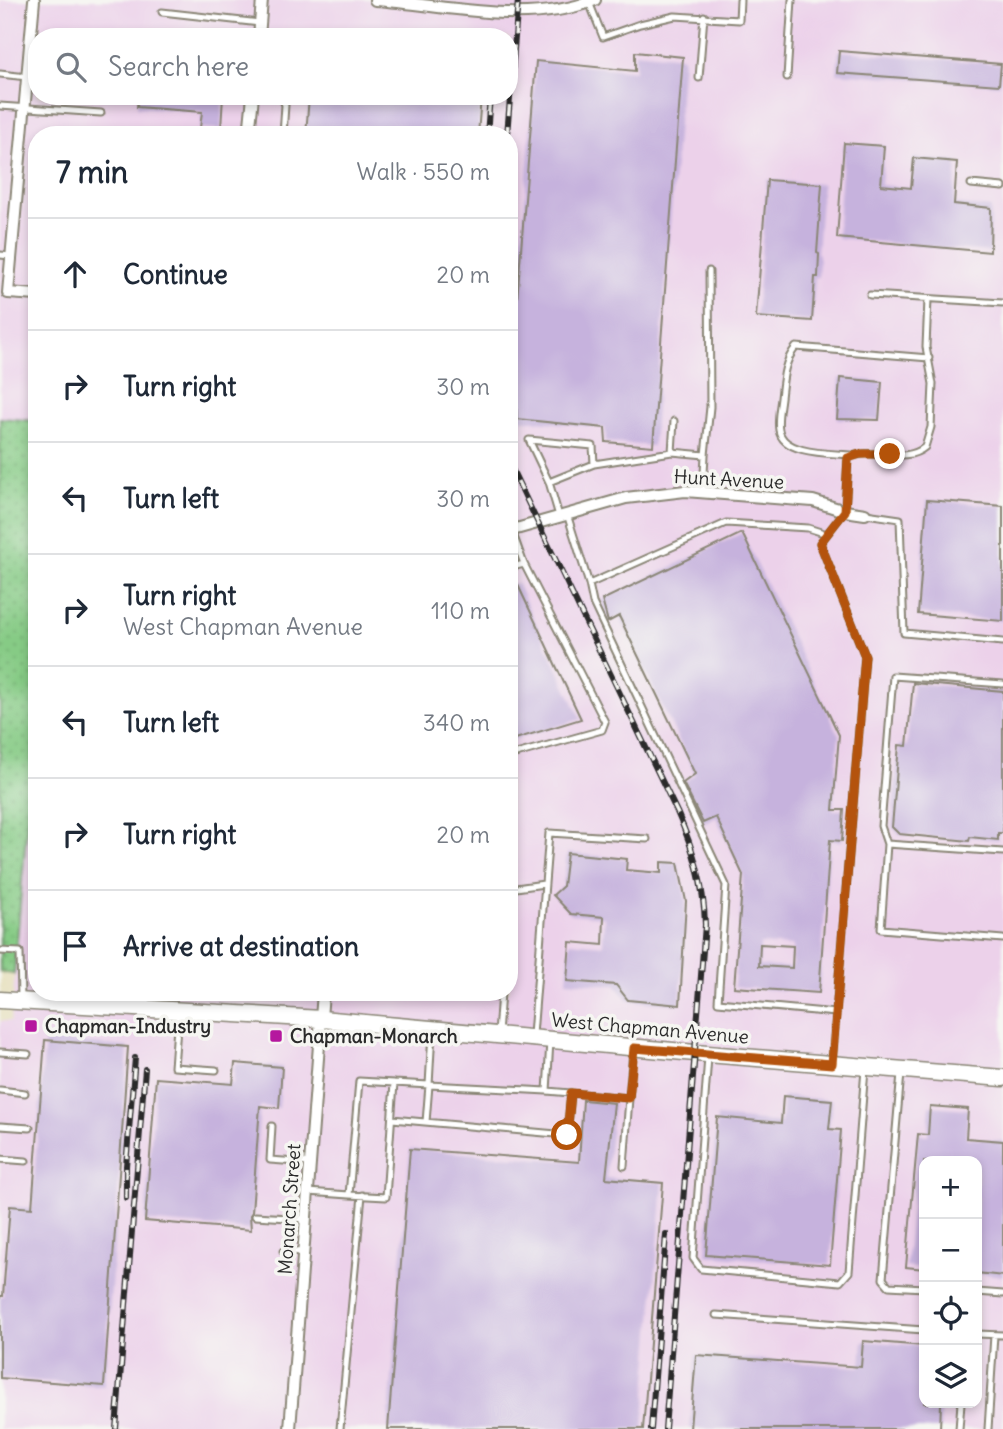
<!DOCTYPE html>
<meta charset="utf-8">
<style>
:root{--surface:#fff;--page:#f6f6f7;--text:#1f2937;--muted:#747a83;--line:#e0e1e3}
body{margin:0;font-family:Delius,sans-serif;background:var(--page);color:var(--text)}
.controls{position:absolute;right:21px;bottom:21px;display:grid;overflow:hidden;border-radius:14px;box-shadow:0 4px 10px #0003}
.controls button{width:63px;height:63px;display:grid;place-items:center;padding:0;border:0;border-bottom:2px solid var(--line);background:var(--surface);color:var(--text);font:35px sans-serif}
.stop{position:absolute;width:21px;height:21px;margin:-16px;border:5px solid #b45309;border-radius:50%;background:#fff}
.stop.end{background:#b45309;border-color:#fff;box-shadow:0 2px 7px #0008}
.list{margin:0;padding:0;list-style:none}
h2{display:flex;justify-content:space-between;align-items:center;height:91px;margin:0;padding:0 28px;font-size:30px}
h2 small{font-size:23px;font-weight:400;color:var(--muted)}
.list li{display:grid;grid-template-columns:46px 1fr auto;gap:21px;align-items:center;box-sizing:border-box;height:112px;padding:0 28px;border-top:2px solid var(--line)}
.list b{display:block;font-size:26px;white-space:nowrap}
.list p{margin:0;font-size:23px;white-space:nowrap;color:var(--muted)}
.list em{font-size:23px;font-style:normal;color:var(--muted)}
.icon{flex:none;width:38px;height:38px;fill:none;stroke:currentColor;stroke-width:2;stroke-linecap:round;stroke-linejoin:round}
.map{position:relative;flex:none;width:1003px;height:1429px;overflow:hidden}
.search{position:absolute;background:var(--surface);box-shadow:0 4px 10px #0003;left:28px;top:28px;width:490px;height:77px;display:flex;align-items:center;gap:18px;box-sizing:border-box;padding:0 24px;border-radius:28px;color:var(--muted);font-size:26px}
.panel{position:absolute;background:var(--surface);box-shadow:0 4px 10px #0003;left:28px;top:126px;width:490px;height:875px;border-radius:28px}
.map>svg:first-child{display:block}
.built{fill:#ecd1ea;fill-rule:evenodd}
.park{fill:url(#park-dots);stroke:#587b58;stroke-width:2}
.building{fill:#c6b2dd;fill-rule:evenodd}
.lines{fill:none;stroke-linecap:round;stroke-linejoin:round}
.service-casing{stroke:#8a8676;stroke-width:9}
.minor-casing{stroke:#8a8676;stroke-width:14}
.primary-casing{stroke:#8a8676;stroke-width:19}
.service{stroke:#fff;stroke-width:5}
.minor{stroke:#fff;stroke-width:10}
.primary{stroke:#fff;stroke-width:16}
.rail-casing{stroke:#2b2b2b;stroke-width:6}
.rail{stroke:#f6f6f2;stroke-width:3.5;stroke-dasharray:10;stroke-linecap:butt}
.route{stroke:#b45309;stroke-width:9}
.poi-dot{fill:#b5179e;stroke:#f6f6f2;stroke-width:2.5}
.labels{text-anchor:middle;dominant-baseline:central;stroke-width:7;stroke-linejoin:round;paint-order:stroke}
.street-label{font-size:19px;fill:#2b2b2b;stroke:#f6f6f2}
.poi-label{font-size:19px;font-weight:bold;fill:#2b2b2b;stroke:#f6f6f2;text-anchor:start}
</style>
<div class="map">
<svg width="1003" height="1429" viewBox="0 0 1003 1429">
<defs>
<pattern id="park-dots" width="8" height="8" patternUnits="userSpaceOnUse" patternTransform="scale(1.75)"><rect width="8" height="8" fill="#86cb85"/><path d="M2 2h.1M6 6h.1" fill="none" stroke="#74ae73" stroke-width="1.8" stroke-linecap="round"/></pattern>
</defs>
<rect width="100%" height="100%" fill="#f6f6f2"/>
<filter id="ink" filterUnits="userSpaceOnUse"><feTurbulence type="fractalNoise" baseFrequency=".0143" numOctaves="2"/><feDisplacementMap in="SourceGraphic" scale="14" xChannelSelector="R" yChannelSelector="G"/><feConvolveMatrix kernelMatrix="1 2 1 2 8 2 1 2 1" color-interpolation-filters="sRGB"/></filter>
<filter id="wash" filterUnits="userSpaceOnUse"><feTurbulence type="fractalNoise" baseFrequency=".00686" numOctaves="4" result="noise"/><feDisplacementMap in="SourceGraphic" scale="28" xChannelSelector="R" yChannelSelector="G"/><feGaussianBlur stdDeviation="1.57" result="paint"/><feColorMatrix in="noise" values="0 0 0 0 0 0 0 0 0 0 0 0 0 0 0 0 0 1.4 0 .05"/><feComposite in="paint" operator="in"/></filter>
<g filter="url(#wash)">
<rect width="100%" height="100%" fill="#e8e2c2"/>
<path class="built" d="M0 0H1003V1429H0V1021H11L37 710V992H509V135H37V421L0 418ZM37 37H509V96H37ZM924 1161H977V1403H924Z"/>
<path class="park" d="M0 418 37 421V710L14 974 0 972Z"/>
<g id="blocks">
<path class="building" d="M839 51 1001 64 999 85 837 73Z
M635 52 683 57 653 446 606 442 605 428 517 419 513 351 536 61 635 71Z
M138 96H223L221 129 200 128 202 112 137 107Z
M309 96H481L478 135H306Z
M844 143 884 146 881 185 911 188 914 158 957 162 954 204 991 208 990 252 837 238Z
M767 180 822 184 817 253 819 254 818 277H815L812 321 756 317Z
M840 378 882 382 879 420 837 419Z
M927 500 1003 506V621L918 614Z
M742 533 839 735 833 810H844L842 841 830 840 819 993 734 987 743 875 716 817 703 823 683 783 695 774 619 616 608 622 602 600ZM760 944 793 946 792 968 759 966Z
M517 583 581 719 509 741V585Z
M913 683 1003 691V833H998V840L970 837 969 841 899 834 892 827 899 745 907 746Z
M567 853 627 859 626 870 661 873V862L678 863 686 901 680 1005 628 1000 616 985 567 981 570 942 603 945 604 917 571 914 553 895 563 886Z
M45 1040 128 1047 104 1386 0 1378V1296H3L10 1206 32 1208Z
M235 1063 282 1067 279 1108 260 1106 252 1212 250 1215 251 1230 145 1221 156 1078 233 1084Z
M783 1096 832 1100 829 1129 841 1130 830 1265 706 1255 717 1117 781 1123Z
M583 1100 614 1103 606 1178 663 1183 643 1429H388L410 1149 579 1162Z
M930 1106 968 1109 966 1138 1003 1141V1276L977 1273V1161H924V1269L906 1267 918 1134 928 1135Z
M863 1341 924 1346V1403H941L940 1429H690L696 1355 861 1367Z"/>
</g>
</g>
<g filter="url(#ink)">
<use href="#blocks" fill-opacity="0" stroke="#8a8676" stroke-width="2"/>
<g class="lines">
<g class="service-casing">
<path id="service" d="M589 2 603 37 640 24 675 16 739 20 740 0
M162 12 260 23
M0 74 27 77
M787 77 792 0
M699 78 704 16
M281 96 285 105 283 135
M0 106 101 113
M971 184 1003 187
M0 255 11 256
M870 295 1003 303
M672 452 674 421
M705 455 710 407 709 271
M851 455C831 453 783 455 779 430 777 420 780 407 781 398 783 380 784 361 796 347L929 358
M549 482 529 440 593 446 594 464
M567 514 589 584 726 523 808 528 827 534
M866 514 900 519 904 633 1003 642
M559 516 549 482 594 464 672 452 705 455 703 492
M509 568 524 564
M589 584 593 603 726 885 718 1002 836 1013 865 656 820 543 845 511 848 458C871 446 904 465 925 447L931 427 933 384 926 347 928 299
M1003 684 893 676 881 826 887 844 881 929 1003 939
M509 756 602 730 605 722 524 564 512 531
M887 844 1003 852
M509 889 544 884
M509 890 513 825
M0 951 20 952 21 998
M178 1014 174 1067 216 1070
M432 1032 429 1085 547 1091
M498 1034 501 992
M533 1035 549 833 647 839
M550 1041 547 1091 629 1098 633 1051
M0 1052 28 1054
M708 1057 693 1258 701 1269 840 1282 849 1272 865 1069
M832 1062 836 1013
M901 1073 883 1279 889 1286 924 1288
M0 1090 25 1093
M392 1119 567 1135 571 1093
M0 1126 30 1128
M272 1126 270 1160 310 1163
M0 1159 26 1161
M624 1166 629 1098
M308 1192 349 1195 359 1081 429 1085 426 1122
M349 1195 386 1197 394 1083
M255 1216 306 1219
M283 1251 303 1252
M977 1292 1003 1294
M716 1315 924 1330
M977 1334 1003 1335
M340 1429 362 1195
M959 1429 961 1403
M988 1429 994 1335"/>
</g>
<g class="minor-casing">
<path id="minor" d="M34 0 8 293 37 295
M375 0C447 5 525 27 595 0
M259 37 262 0
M249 135 253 96
M509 531 626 498 685 491 813 501 845 511 865 514
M290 1429 323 992"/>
</g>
<g class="primary-casing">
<path id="primary" d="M0 1000 321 1019 695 1053 1003 1078"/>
</g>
<use href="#service" class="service"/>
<use href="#minor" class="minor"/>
<use href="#primary" class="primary"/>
<g class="rail-casing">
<path id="rail" d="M487 135 490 96
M507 135 518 0
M509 463 677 812C694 850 704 884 705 925L665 1429
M126 1198V1166L135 1058
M116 1429 145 1069
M651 1429 666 1234"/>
</g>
<use href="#rail" class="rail"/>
</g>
</g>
<g class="lines" filter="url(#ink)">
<path class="route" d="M567 1135 571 1093 629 1098 634 1048 832 1064 865 656 820 543 845 511 848 458 860 454H890"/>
</g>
<g class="poi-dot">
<rect x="24" y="1019" width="14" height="14" rx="3.5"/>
<rect x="269" y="1029" width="14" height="14" rx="3.5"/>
</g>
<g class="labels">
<g class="street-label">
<text transform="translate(729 479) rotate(3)">Hunt Avenue</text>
<text transform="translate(650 1028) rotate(5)">West Chapman Avenue</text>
<text transform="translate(289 1209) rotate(-86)">Monarch Street</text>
</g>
<g class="poi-label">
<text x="45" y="1026">Chapman-Industry</text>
<text x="290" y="1036">Chapman-Monarch</text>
</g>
</g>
</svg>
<div class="controls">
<button>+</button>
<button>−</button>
<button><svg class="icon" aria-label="locate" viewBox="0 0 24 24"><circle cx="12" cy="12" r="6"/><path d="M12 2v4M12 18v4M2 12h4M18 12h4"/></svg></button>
<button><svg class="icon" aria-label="layers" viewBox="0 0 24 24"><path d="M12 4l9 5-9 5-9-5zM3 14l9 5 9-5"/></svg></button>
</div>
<div class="stop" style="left:567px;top:1135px"></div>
<div class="stop end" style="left:890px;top:454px"></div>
<div class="search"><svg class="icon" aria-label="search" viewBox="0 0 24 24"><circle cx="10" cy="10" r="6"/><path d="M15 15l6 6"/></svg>Search here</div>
<section class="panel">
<h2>7 min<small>Walk · 550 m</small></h2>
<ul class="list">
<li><svg class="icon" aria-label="ahead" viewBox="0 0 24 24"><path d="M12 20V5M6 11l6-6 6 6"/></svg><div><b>Continue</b></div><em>20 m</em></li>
<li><svg class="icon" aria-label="right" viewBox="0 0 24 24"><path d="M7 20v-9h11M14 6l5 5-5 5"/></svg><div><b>Turn right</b></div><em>30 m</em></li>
<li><svg class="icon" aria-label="left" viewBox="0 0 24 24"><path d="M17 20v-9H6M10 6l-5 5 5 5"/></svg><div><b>Turn left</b></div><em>30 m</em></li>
<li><svg class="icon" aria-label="right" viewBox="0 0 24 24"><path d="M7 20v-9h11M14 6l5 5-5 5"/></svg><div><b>Turn right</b><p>West Chapman Avenue</p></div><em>110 m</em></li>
<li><svg class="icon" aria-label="left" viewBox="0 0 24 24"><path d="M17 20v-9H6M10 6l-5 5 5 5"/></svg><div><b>Turn left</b></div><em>340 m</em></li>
<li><svg class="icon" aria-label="right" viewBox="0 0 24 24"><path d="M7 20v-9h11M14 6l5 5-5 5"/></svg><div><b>Turn right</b></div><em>20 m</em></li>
<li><svg class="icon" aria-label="arrive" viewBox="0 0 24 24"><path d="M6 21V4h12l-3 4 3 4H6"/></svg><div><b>Arrive at destination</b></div></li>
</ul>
</section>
</div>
